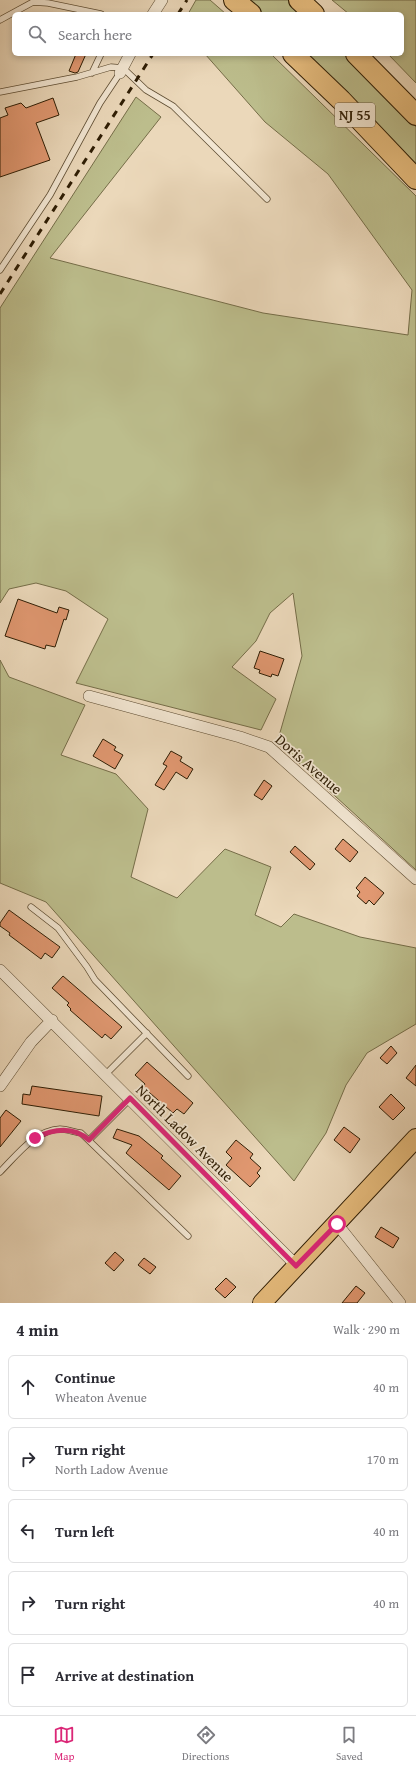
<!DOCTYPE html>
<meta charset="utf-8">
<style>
:root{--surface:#fff;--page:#f7f7f7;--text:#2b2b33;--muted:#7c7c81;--line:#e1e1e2;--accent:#db2777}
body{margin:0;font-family:"Gentium Book Plus",serif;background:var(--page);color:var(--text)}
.stop{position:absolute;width:12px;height:12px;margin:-9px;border:3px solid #db2777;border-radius:50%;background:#fff}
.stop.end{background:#db2777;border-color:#fff;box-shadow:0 1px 4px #0008}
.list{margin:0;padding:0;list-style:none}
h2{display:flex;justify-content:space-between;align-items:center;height:52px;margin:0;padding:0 16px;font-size:17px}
h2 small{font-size:13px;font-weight:400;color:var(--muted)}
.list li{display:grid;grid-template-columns:26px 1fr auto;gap:12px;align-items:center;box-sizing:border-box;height:64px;margin:0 8px 8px;padding:0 8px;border:1px solid var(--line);border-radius:6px}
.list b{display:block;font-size:15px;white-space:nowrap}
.list p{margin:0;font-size:13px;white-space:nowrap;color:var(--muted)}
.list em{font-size:13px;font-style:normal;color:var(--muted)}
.icon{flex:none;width:22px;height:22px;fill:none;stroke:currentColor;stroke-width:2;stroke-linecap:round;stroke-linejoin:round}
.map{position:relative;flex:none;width:416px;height:1303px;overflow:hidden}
.search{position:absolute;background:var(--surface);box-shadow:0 2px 6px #0003;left:12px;right:12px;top:12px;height:44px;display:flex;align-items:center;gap:10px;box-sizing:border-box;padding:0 14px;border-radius:6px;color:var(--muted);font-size:15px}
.sheet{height:412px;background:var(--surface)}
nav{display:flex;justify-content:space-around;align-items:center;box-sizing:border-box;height:56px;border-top:1px solid var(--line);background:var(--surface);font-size:11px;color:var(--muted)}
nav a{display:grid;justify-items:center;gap:2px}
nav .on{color:var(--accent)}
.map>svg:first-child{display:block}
.green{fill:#bcbd8c;stroke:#756d48}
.building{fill:#e19871;stroke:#2e1d04}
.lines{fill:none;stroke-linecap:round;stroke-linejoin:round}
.service-casing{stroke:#5d4c32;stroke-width:7}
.minor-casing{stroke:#5d4c32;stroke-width:12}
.primary-casing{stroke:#2e1d04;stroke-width:20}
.motorway-casing{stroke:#2e1d04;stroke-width:22}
.service{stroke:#f2e6d2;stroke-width:5.5}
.minor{stroke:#f2e6d2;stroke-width:11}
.primary{stroke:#e6bc7d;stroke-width:18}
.motorway{stroke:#e6bc7d;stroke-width:20}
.rail{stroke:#2e1d04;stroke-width:3;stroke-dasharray:7 7;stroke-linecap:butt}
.route{stroke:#db2777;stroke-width:5}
.labels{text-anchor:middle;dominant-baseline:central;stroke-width:3.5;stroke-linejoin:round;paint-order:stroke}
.shield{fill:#f2e6d2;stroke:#695942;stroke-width:1}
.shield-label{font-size:14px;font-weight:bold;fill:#2e1d04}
.street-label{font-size:15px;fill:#2e1d04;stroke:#f2e6d2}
</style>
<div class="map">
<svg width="416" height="1303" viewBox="0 0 416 1303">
<rect width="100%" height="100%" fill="#ebd8ba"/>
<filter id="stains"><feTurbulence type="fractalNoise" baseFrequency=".005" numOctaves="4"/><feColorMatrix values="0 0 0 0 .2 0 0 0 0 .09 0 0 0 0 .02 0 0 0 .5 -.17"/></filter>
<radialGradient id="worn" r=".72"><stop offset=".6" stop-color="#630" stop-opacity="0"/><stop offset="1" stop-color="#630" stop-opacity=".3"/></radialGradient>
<path class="green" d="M196 0H210L226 14H188Z
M248 0H289L306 14H262Z
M332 0H416V83L388 54H402V14H349Z
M205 54H271L416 196V870L277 743 302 656 293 593 270 613 256 641 232 667 276 699 261 730 76 683 108 619 66 591 36 583 9 589 0 603V308L136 97 161 117 50 258 263 313 408 335 412 290 328 174 265 122Z
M301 54H345L416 127V173Z
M0 660 9 677 85 705 61 755 116 774 148 809 131 877 177 898 225 849 271 867 255 915 281 927 294 914 360 937 416 948V1024L367 1053 346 1085 326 1133 294 1181 46 902 0 883Z"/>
<path class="building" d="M76 54H86L78 72 75 73 69 71Z
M53 98 59 115 36 123 50 160 0 177V118L8 115 5 108 21 103 26 108Z
M18 599 57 613 59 607 69 610 66 620 64 619 55 647 46 645 45 649 5 636Z
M260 651 284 659 278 676 272 674 271 677 259 673 260 670 254 668Z
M103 739 116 747 114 750 123 755 115 769 93 756Z
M171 751 182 757 180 761 193 769 187 779 176 772 164 790 155 785 167 766 163 764Z
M264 780 272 786 262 800 254 795Z
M343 839 358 852 350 862 335 849Z
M295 846 315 864 310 870 290 852Z
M365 877 384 893 374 905 369 900 366 904 357 896 360 892 356 888Z
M9 910 60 947 52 958 45 953 41 959 9 935 10 933 0 926V923Z
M63 976 122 1027 111 1039 105 1034 102 1038 70 1010 71 1009 67 1005 69 1003 52 988Z
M391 1046 397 1053 387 1064 380 1058Z
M147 1062 193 1103 184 1114 177 1109 173 1113 143 1087 145 1084 135 1075Z
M416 1065V1086L406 1078Z
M32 1086 102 1096 99 1116 22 1104 23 1094 30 1095Z
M391 1094 405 1108 393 1120 379 1107Z
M6 1110 21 1121 0 1147V1118Z
M344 1127 360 1139 350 1153 334 1140Z
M117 1129 139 1136 163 1156 161 1158 181 1176 169 1190 126 1153 132 1145 113 1138Z
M236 1140 253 1154 250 1158 261 1168 257 1173 260 1176 250 1187 226 1165 232 1158 226 1152Z
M381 1227 399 1238 393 1248 375 1237Z
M115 1252 124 1260 114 1271 105 1263Z
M144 1258 156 1267 150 1274 138 1265Z
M226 1278 236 1287 225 1298 215 1289Z
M356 1286 365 1293 357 1303H342Z"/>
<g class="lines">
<g class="service-casing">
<path id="service" d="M0 20 33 2 48 3 101 14
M92 73 101 54
M0 92 77 77 111 67 123 68 146 90 173 106 267 199
M0 270 50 195 100 103 120 73
M31 907 58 928 87 967 95 980 188 1076
M106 1074 147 1033
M89 1140 130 1099
M0 1172C16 1156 35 1130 60 1129 66 1129 74 1132 81 1133L188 1236"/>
</g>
<g class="minor-casing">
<path id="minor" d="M153 14 162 0
M120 73 130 54
M89 696 240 737 269 747 416 879
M0 970 297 1266
M0 1086 31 1042 52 1020
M337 1224 400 1303"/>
</g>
<g class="primary-casing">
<path id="primary" d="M262 1303 416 1138"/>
</g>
<g class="motorway-casing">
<path id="motorway" d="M234 0 251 14
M299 0 314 14
M293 54 341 100 416 179
M356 54 416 115"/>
</g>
<use href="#service" class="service"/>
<use href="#minor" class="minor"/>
<use href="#primary" class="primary"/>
<use href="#motorway" class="motorway"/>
<path class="rail" d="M178 14 187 0
M0 294 153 54"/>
</g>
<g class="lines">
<path class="route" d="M35 1138C53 1129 73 1126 89 1140L130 1098 296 1266 337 1224"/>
</g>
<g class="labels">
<rect class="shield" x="335" y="103" width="40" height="24" rx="3"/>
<g class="shield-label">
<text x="355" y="115">NJ 55</text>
</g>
<g class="street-label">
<text transform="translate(309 764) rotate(41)">Doris Avenue</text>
<text transform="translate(185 1133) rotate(45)">North Ladow Avenue</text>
</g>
</g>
<rect width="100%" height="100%" filter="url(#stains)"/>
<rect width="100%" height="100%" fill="url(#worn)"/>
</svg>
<div class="stop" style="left:337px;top:1224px"></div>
<div class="stop end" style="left:35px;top:1138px"></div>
<div class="search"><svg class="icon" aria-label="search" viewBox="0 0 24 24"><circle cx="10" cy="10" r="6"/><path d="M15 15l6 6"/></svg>Search here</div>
</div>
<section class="sheet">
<h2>4 min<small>Walk · 290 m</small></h2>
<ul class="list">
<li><svg class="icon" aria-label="ahead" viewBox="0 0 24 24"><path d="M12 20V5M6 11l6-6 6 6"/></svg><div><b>Continue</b><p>Wheaton Avenue</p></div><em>40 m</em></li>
<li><svg class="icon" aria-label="right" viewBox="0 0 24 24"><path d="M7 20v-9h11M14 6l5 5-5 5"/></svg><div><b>Turn right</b><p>North Ladow Avenue</p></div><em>170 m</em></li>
<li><svg class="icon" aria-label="left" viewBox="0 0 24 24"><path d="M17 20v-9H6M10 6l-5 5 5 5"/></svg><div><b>Turn left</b></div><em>40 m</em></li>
<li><svg class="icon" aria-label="right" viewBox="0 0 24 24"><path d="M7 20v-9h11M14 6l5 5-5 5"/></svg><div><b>Turn right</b></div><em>40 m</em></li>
<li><svg class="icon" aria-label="arrive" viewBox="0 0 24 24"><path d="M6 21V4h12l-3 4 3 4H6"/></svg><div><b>Arrive at destination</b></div></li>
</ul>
</section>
<nav>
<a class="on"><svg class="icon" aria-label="map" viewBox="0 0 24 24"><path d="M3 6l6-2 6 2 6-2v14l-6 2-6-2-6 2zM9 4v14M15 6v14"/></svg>Map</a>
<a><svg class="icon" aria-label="directions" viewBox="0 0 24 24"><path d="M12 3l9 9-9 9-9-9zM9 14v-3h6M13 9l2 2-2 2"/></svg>Directions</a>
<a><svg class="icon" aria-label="saved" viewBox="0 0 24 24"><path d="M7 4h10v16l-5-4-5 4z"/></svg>Saved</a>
</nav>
